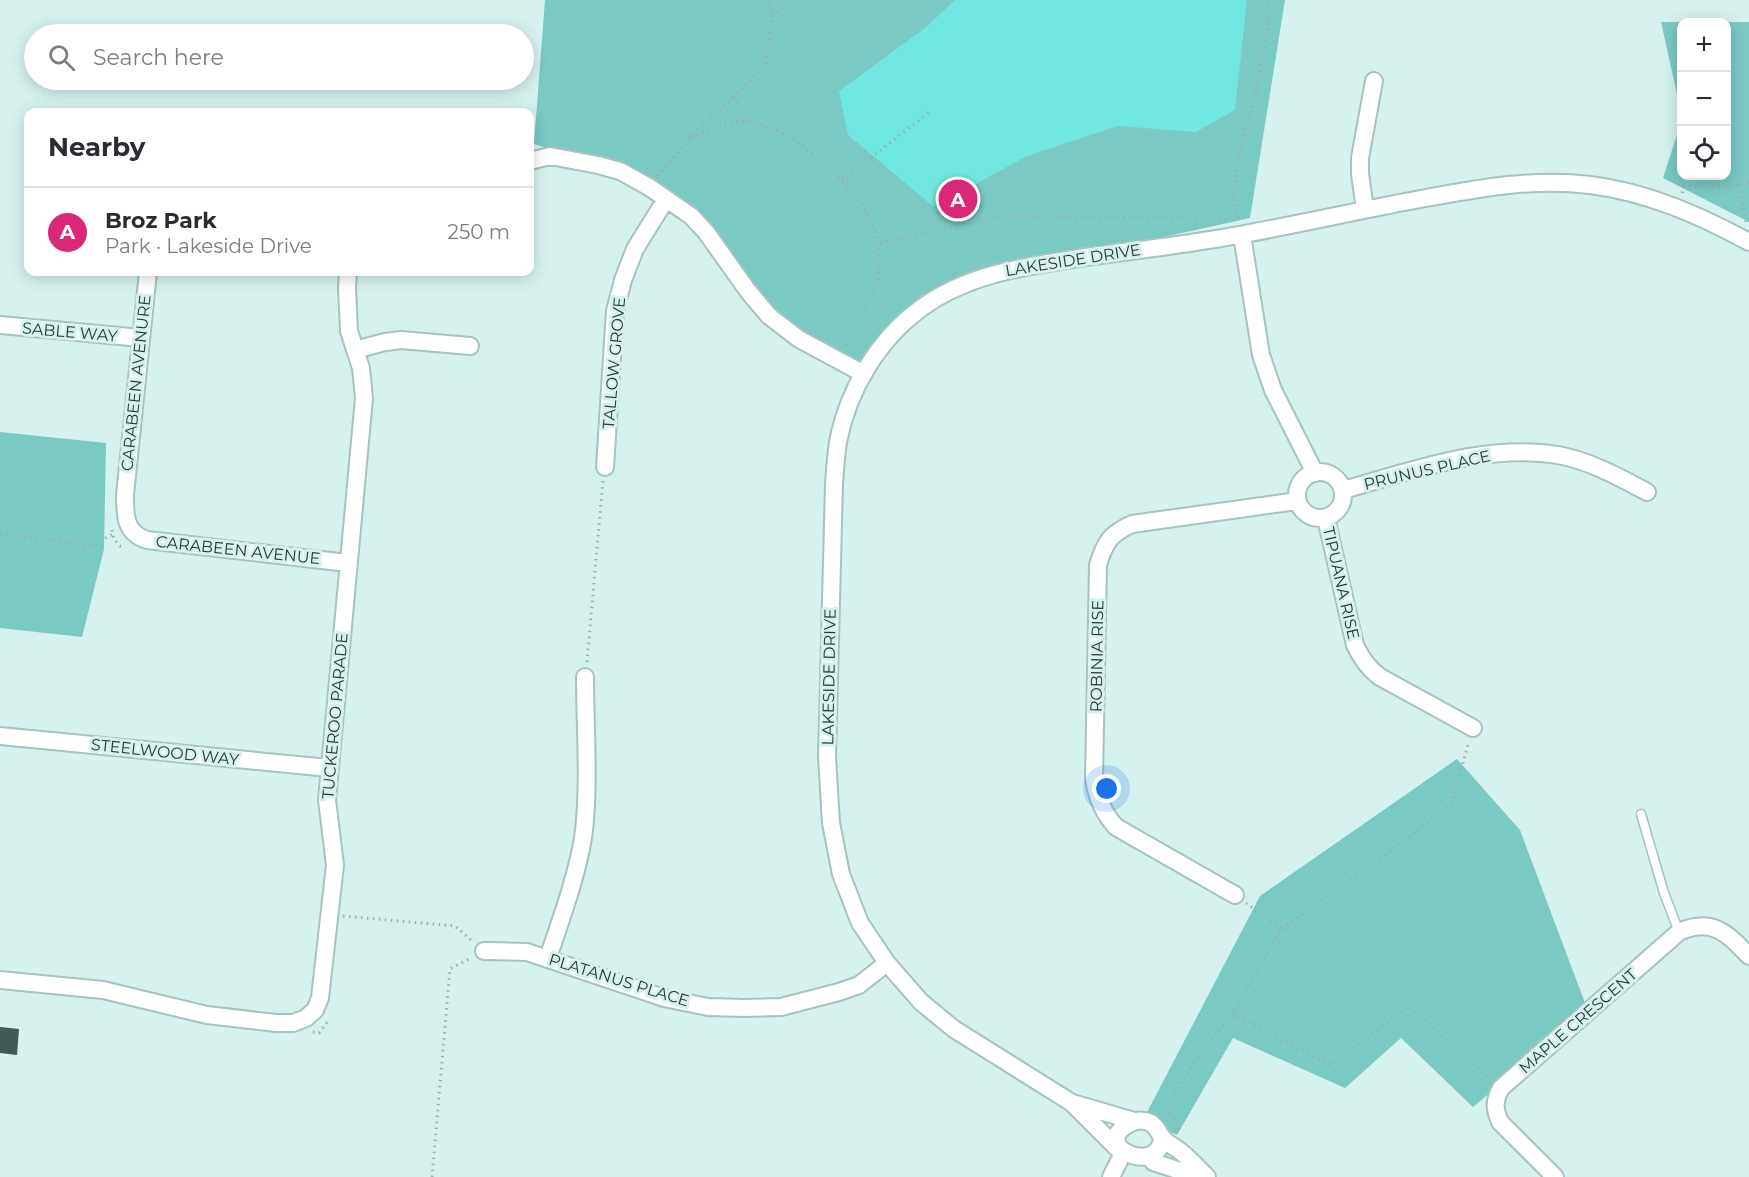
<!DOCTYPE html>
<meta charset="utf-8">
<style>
:root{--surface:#fff;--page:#f2f2f3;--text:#2b2b33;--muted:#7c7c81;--line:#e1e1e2;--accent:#db2777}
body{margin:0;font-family:Montserrat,sans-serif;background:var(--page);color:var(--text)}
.controls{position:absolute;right:18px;top:18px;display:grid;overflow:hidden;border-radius:12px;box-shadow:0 3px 15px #0003}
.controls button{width:54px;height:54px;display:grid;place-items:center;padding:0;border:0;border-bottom:2px solid var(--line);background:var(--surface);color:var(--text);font:30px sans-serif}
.you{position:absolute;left:1107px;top:789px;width:21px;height:21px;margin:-15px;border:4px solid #fff;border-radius:50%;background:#1a73e8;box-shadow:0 0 0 9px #1a73e833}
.badge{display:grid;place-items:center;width:39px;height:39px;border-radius:50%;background:var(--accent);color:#fff;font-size:20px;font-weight:700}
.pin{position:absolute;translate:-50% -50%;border:3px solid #fff;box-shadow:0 2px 6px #0006}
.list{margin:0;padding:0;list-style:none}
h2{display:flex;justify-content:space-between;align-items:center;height:78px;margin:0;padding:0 24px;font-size:26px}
h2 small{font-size:20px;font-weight:400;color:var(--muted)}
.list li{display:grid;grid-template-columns:39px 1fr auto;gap:18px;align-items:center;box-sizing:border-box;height:90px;padding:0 24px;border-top:2px solid var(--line)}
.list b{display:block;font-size:22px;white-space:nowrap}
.list p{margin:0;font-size:20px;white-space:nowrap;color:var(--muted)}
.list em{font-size:20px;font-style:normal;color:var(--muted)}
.icon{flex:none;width:33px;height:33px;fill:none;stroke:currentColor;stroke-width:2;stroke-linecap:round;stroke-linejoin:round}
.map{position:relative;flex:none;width:1749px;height:1177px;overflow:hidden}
.search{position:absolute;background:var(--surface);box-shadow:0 3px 15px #0003;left:24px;top:24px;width:510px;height:66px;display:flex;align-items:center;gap:15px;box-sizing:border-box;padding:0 21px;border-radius:33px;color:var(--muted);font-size:22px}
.panel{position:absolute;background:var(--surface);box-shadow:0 3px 15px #0003;left:24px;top:108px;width:510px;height:168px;border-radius:12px}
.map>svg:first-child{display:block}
.green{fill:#7ac9c3}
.water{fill:#70e8df}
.building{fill:#415a58}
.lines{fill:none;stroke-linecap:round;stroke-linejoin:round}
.service-casing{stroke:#a7c2bf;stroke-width:11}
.minor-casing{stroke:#a7c2bf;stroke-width:20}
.path{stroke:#99afad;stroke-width:3;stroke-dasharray:1.5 4.5;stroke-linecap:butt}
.service{stroke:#fff;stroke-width:8}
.minor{stroke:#fff;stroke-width:16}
.labels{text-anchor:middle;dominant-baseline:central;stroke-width:6;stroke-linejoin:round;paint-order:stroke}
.street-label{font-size:16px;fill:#2b3635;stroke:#d6f2ef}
</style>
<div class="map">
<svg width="1749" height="1177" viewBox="0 0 1749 1177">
<rect width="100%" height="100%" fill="#d6f2ef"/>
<path class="green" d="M545 0H1285L1250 218 1046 263 949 291 862 373 799 339 706 232 620 171 534 144Z
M1661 22H1749V222L1663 178 1681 122 1682 176H1726V22H1682L1681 112Z
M0 432 106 443 104 549 82 637 0 628Z
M1457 759 1520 830 1588 1011 1473 1107 1401 1038 1345 1088 1233 1038 1177 1135 1143 1120 1260 896Z"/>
<path class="water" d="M955 0H1247L1235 110 1196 132 1118 126 1027 156 934 207 848 135 839 91 925 28Z"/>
<path class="building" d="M0 1027 19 1029 17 1055 0 1053Z"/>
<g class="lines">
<g class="service-casing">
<path id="service" d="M1641 814 1664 893 1679 932"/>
</g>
<g class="minor-casing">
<path id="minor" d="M530 161 550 156 598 165 620 171 649 187 691 216 706 232 748 291 769 316 799 339 862 373
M1365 209 1360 174V158L1374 81
M1242 235 1261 355 1273 390 1315 473
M148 272 125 495C125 516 125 533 147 540L348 563
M0 325 141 338
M355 350 385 342 401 340 470 346
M605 467 615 311 623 280 635 249 666 199
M1297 495a23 23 0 1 1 46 0a23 23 0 1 1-46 0Z
M1343 490C1412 471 1486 443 1558 455 1590 461 1619 477 1647 492
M1326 518 1355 645C1362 659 1368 668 1380 677L1473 728
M0 736 329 768
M1235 895 1116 827C1103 813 1097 798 1094 779L1098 565C1105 542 1110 534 1132 524L1297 501
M484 951 527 952 664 998 708 1007 744 1008 781 1007 839 992 859 985 887 963
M548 958C561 919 576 879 583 838 590 789 585 727 585 677
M0 980 103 990 207 1015 276 1023H293L306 1018 315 1010 320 998 335 865 327 800 364 398 361 368 349 331 347 288 348 272
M1076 1104 1134 1121
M1162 1138C1159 1177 1088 1146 1129 1124 1136 1120 1143 1119 1151 1123 1157 1127 1158 1132 1162 1137 1166 1143 1175 1147 1180 1151 1190 1159 1198 1168 1207 1177
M1117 1148 1072 1103 954 1029 921 1002 887 963 860 923 841 874 831 823 827 757 834 484C835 470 836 455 838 442 848 390 878 340 920 309 968 273 1028 266 1086 257 1138 250 1192 244 1244 234 1305 223 1365 209 1426 198 1481 188 1535 178 1590 185 1647 192 1699 215 1749 242
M1153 1162 1199 1177
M1111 1177 1121 1157
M1555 1177 1500 1122C1494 1108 1494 1101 1501 1088L1679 932C1712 917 1727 933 1749 956"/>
</g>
<path class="path" d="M768 0 773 16
M733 97 752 121
M691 137 732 122 752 121 789 136 830 167 863 205 880 243 877 285 846 347
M658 176 691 137 765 66 773 16 785 5 787 0
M842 180 932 110
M1739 185 1746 222
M1682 193 1684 186 1739 185 1749 182
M1238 218 1233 195 1242 141 1255 97 1270 14 1267 0
M880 243 958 225 1007 216 1230 219
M112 530 114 539 120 546 125 547
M0 533 87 546 95 544 113 534
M587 662 603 480
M1246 903 1281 929
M343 916 455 926 472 941
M1233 1014 1330 1065 1409 1006 1489 1077
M313 1032 319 1033 328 1021
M1179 1130 1166 1106 1202 1050 1233 1014 1281 929 1403 842 1452 803 1469 741
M432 1177 450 969 471 958"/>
<use href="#service" class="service"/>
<use href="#minor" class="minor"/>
</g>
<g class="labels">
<g class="street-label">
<text transform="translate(1073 260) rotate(-9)">LAKESIDE DRIVE</text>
<text transform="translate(70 332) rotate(5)">SABLE WAY</text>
<text transform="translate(614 363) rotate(-85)">TALLOW GROVE</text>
<text transform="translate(136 383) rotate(-84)">CARABEEN AVENURE</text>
<text transform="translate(1427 470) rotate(-13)">PRUNUS PLACE</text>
<text transform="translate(238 550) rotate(6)">CARABEEN AVENUE</text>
<text transform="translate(1341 583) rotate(77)">TIPUANA RISE</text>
<text transform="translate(1097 656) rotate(-89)">ROBINIA RISE</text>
<text transform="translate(829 677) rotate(-89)">LAKESIDE DRIVE</text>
<text transform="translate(335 716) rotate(-85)">TUCKEROO PARADE</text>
<text transform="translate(165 752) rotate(6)">STEELWOOD WAY</text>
<text transform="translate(619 980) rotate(17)">PLATANUS PLACE</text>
<text transform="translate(1578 1021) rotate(-41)">MAPLE CRESCENT</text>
</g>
</g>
</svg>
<div class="controls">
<button>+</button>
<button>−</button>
<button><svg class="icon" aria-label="locate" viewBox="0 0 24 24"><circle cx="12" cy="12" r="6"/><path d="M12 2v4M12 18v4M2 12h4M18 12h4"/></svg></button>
</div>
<div class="you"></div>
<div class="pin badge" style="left:958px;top:199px">A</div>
<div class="search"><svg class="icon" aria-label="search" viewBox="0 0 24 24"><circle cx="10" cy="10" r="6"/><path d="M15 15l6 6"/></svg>Search here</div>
<section class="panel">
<h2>Nearby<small></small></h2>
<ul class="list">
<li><span class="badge">A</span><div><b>Broz Park</b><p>Park · Lakeside Drive</p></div><em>250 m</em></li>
</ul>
</section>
</div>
